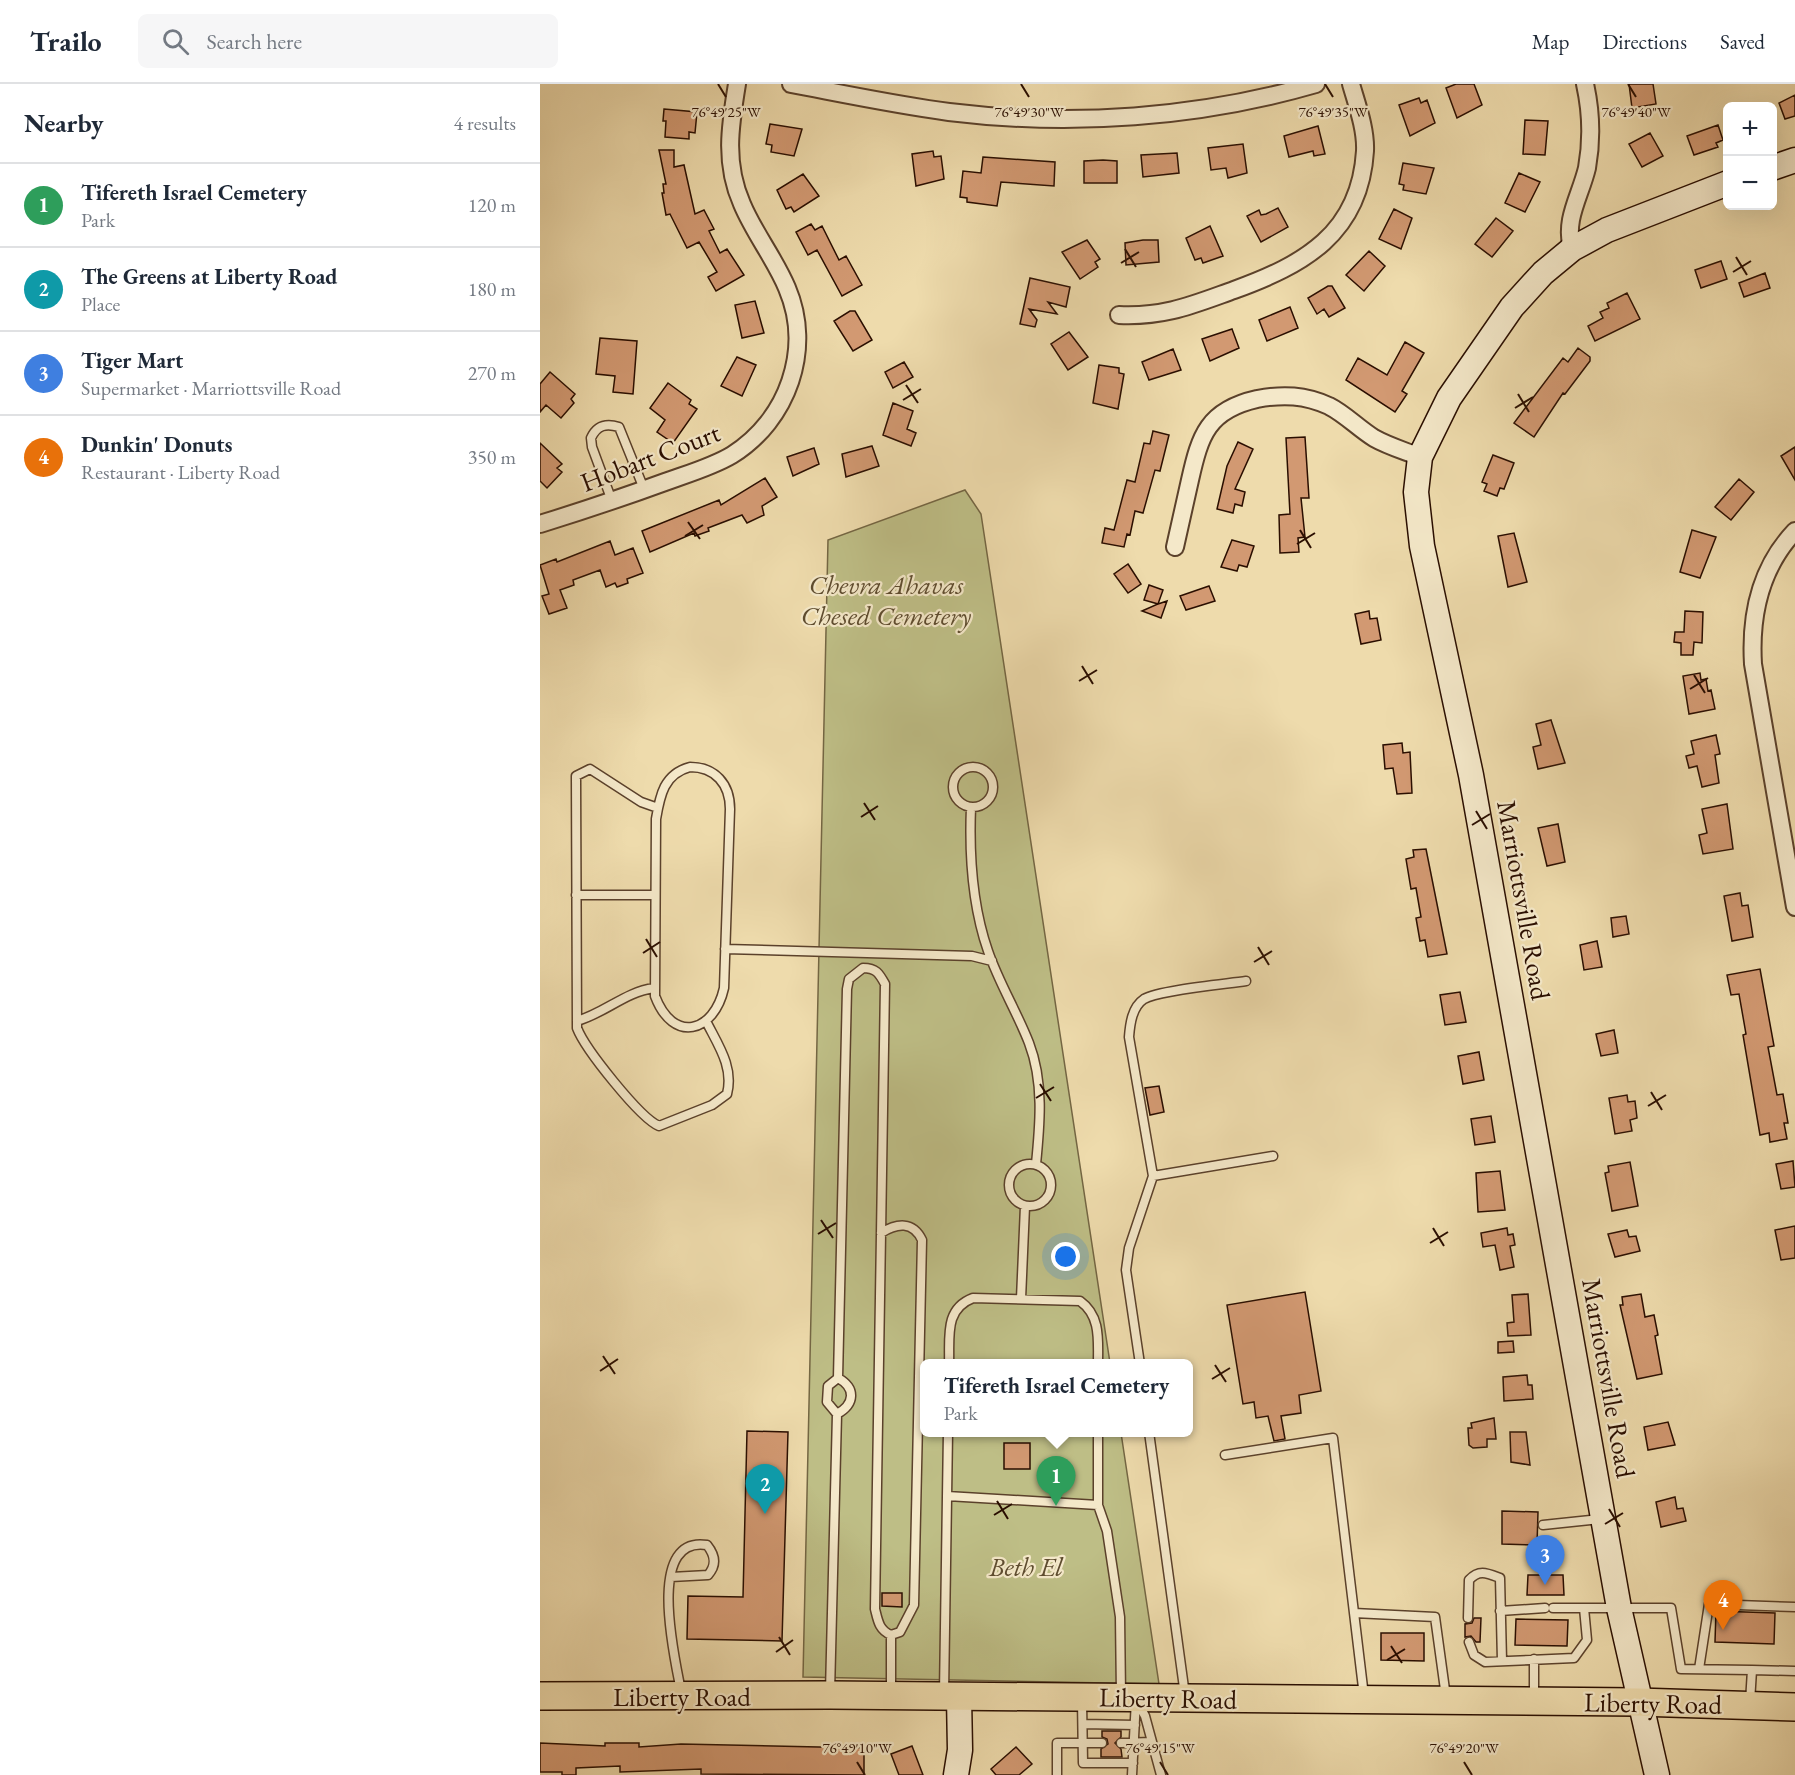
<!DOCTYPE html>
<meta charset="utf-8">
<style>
:root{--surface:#fff;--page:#f6f6f7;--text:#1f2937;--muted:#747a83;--line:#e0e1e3;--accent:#db2777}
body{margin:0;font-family:"EB Garamond",serif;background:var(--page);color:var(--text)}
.controls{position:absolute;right:18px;top:18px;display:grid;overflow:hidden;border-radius:9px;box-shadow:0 6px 24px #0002}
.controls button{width:54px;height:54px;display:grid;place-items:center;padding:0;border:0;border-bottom:2px solid var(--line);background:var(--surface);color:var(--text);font:30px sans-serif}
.you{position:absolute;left:526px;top:1173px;width:21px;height:21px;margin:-15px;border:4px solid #fff;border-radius:50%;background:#1a73e8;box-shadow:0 0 0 9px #1a73e833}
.badge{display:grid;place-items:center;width:39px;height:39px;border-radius:50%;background:var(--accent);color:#fff;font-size:20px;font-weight:700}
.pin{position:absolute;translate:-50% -50px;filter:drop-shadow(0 2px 3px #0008)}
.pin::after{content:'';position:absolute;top:32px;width:21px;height:18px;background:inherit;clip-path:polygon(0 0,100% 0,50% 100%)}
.popup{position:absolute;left:380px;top:1275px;width:273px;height:78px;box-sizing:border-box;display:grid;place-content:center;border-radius:9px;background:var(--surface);filter:drop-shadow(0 2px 4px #0005);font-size:20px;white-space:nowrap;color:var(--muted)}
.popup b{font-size:22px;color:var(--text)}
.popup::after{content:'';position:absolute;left:50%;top:100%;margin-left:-12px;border:12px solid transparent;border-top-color:var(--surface)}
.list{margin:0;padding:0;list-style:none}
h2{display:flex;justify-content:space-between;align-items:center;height:78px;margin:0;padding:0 24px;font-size:26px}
h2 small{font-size:20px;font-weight:400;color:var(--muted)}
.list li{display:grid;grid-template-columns:39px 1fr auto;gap:18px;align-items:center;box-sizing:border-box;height:84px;padding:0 24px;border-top:2px solid var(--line)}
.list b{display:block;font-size:22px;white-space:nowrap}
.list p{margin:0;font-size:20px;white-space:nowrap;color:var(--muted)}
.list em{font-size:20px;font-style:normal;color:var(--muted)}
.icon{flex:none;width:33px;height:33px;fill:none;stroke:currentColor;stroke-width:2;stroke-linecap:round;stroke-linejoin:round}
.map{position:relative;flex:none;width:1255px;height:1691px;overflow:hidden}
header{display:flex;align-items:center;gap:36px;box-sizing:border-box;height:84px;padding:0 30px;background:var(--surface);border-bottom:2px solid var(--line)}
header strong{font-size:28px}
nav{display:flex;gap:33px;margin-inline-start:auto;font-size:21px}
.search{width:420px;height:54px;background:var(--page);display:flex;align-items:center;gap:15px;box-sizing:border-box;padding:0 21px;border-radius:9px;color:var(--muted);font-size:22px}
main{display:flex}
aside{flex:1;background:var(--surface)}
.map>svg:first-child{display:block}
.green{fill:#bebe86;stroke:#746643;stroke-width:1.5}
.building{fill:#d29972;stroke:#2a0e00;stroke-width:1.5}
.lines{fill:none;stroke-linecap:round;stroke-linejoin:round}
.lane-casing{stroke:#5b412b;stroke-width:11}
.street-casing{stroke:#5b412b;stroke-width:20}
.secondary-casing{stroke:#2a0e00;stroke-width:27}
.primary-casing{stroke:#2a0e00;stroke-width:30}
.lane{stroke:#f4e8c9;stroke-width:8}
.street{stroke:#f4e8c9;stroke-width:16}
.secondary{stroke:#f4e8c9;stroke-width:24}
.primary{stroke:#eedbac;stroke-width:27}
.ticks{fill:none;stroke:#2a0e00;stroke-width:2}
.labels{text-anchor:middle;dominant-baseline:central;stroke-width:4.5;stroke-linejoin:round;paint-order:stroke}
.street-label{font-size:27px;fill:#2a0e00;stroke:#f4e8c9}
.park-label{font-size:27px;font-style:italic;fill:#5e4c2f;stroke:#f4e8c9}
.ticks-label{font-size:15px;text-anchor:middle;fill:#2a0e00;stroke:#f4e8c9;stroke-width:4.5;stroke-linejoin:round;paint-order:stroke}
</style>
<header>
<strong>Trailo</strong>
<div class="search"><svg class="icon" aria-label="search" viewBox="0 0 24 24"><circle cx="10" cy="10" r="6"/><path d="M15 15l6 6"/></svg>Search here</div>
<nav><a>Map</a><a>Directions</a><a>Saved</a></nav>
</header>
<main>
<aside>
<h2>Nearby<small>4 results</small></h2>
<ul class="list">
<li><span class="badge" style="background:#2e9e5b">1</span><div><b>Tifereth Israel Cemetery</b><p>Park</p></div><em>120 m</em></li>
<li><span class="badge" style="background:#0f9aa8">2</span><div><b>The Greens at Liberty Road</b><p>Place</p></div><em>180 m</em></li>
<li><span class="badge" style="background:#3f7fe0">3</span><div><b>Tiger Mart</b><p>Supermarket · Marriottsville Road</p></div><em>270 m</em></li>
<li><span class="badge" style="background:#e8710a">4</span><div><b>Dunkin' Donuts</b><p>Restaurant · Liberty Road</p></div><em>350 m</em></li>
</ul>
</aside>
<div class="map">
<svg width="1255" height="1691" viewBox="0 0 1255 1691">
<rect width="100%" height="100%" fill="#eedbac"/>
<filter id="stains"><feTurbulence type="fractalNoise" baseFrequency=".00333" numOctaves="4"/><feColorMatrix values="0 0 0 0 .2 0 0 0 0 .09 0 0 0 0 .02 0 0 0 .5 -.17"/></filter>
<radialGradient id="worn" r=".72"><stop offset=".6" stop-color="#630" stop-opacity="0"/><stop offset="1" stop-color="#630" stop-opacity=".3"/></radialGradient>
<path class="green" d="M425 406 441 430 570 1279 384 1280V1348L581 1349 619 1600 263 1593 288 456Z"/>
<path class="building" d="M916 0H934L942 21 917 34 906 4Z
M1089 0H1113L1116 20 1092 24Z
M1255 11V32L1245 35 1239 19Z
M879 14 881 19 887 16 895 39 870 52 859 21Z
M124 25 157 28 155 49 149 48V55L125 53 126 37H123Z
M985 36 1008 37 1005 71 983 70Z
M230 40 262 45 254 72 231 68 232 61 226 60Z
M1178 41 1183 56 1176 59 1178 63 1154 71 1147 52Z
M778 42 785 70 774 72 773 67 749 73 744 52Z
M1110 49 1123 72 1102 83 1089 60Z
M703 60 707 89 688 94 686 84 671 86 668 64Z
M119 66H134V83L144 81 155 130 164 126 174 145 169 147 180 169 187 165 204 191 176 207 168 193 177 188 159 158 147 164 130 130 126 131 122 109H124L123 100H126Z
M393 67 394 73 401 72 404 95 376 102 372 70Z
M637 69 639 89 603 93 601 71Z
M443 73 515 78 514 102 461 98 457 122 427 118V114L420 113 423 87 441 89Z
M563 76 577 77V99H544V77Z
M863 79 894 84 886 110 863 106 864 101 859 100Z
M979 89 1000 98 985 128 965 119Z
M263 90 279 112 254 128 251 123 246 125 237 106Z
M738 124 748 143 721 158 707 132 719 126 721 131 726 130Z
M854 125 872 134 861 165 839 155Z
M956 134 973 147 952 173 935 160Z
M271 140 275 146 282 142 299 176 306 172 322 201 302 212 277 166 268 171 256 148Z
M670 142 683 172 663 179 661 174 655 176 646 154Z
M547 156 560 175 555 178 558 183 540 195 522 168Z
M603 156H618L619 178 586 181 585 159Z
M829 167 845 182 824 207 806 191Z
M1181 177 1187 195 1161 204 1155 186Z
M1225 189 1230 204 1204 213 1199 199Z
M490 194 530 203 526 223 508 218 517 230 489 225 497 236 495 243 480 240Z
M788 202H792L805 224 789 233 784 225 777 230 768 214Z
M1087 209 1100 235 1055 257 1048 242 1063 234 1060 228 1069 224 1067 219Z
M215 217 224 249 202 254 195 221Z
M750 223 758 244 727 257 719 236Z
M310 227H315L332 256 313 267 294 237Z
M692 245 699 264 670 277 662 255Z
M529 248 548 273 528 286 511 260Z
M60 254 97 257 93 310 73 308 75 292 56 290Z
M865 258 884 269 862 307 867 310 855 328 806 296 818 274 847 291Z
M1038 264 1050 273V277L1025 310 1023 309 994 353 974 339 1023 274 1028 278Z
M633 265 641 286 609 296 602 278Z
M197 273 216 281 202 312 181 302Z
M364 278 373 293 353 304 345 288Z
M559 281 579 284V289L584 290 578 325 553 319Z
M10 288 35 310 31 315 34 319 21 334 6 321 0 328V300Z
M128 299 151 316 149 320 157 325 133 359 117 348 125 336 110 324Z
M353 319 373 327 367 345 376 349 371 362 343 351Z
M613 347 629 351 620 387 615 386 603 429 595 427 590 451 587 450 584 463 562 459 565 444 574 446 587 396 595 398 604 359 610 360Z
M765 353 769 414H761L765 453 758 454 759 468 740 469 739 431 750 430 746 354Z
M698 358 713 365 695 405 705 408 702 422 695 420 693 429 677 425 687 382Z
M0 359 22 380 17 384 22 388 7 404 0 397Z
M332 362 339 382 306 393 302 370Z
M1255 363V396L1241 372Z
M274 364 279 380 253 392 247 373Z
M953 371 974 379 964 405 960 404 957 412 944 407 947 400 942 398Z
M225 394 237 413 222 422 224 431 207 439 202 431 168 444 169 447 155 452 154 449 110 468 102 447 179 416 181 421Z
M1199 395 1214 408 1191 436 1175 423Z
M1152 446 1176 453 1160 494 1140 488Z
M974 449 987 498 968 503 958 452Z
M692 456 714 462 707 483 699 481 697 487 681 483Z
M70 457 75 471 93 464 103 489 87 495 88 499 77 503 75 499 66 503 60 486 33 496 34 501 20 506 27 524 9 530 2 512 9 510 0 481 16 475 17 478Z
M588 480 601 500 588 509 574 490Z
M609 501 623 506 618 520 627 517 621 534 602 527 618 520 604 516Z
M669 502 675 517 646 526 640 512Z
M829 527 830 535 837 534 841 556 821 560 815 530Z
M1145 527 1163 528 1162 559 1154 558 1153 571H1141V559L1134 558 1135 548H1144Z
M1160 589 1161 596 1166 595 1168 607 1171 606 1175 625 1149 630 1143 592Z
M1011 636 1025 679 998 685 993 663 1001 661 996 640Z
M1176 651 1180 670 1175 671 1179 699 1162 703 1157 682 1149 684 1146 672 1154 670 1151 657Z
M862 659 863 669 870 668 872 709 857 710 853 684 845 685 843 661Z
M1187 720 1193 765 1163 770 1159 751 1167 749 1162 725Z
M1018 740 1025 778 1007 782 998 744Z
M886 765 907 870 888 873 885 856 880 857 876 834 881 833 876 804 871 805 866 775 874 773 873 766Z
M1200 809 1202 822 1208 821 1213 853 1192 857 1184 812Z
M1086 832 1089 850 1073 853 1071 834Z
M1057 857 1062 883 1044 886 1040 861Z
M1220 885 1234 962 1228 963 1237 1011 1243 1010 1248 1039H1244L1247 1055 1230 1058 1229 1049 1220 1051 1203 951 1206 950 1199 910 1191 911 1187 891Z
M920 908 926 938 905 941 900 911Z
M1074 946 1078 969 1061 972 1056 950Z
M939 968 944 996 923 1000 918 972Z
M619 1002 624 1028 610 1031 605 1004Z
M1087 1011 1088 1018 1095 1017 1097 1034 1090 1036 1092 1047 1075 1050 1069 1014Z
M951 1032 955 1058 935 1061 931 1035Z
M1253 1077 1255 1103 1241 1105 1236 1080Z
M1090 1078 1098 1122 1072 1127 1065 1089 1069 1088 1068 1082Z
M960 1087 965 1126 938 1128 936 1089Z
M1255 1142V1174L1241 1176 1235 1146Z
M967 1144 968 1151 973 1150 975 1161 970 1162 974 1183 960 1186 955 1161 943 1163 941 1149Z
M1087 1146 1089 1153 1096 1152 1100 1167 1075 1173 1068 1150Z
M765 1208 781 1307 759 1311 761 1329 741 1332 745 1355 734 1357 728 1332 716 1334 714 1318 703 1320 687 1221Z
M988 1210 991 1251 968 1252 967 1239 974 1238 972 1211Z
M1101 1210 1105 1233 1114 1231 1118 1251 1115 1252 1122 1290 1097 1295 1080 1221H1083L1082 1213Z
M973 1257 974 1268 958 1269V1258Z
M987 1291 988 1301H992L993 1315 964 1317 963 1293Z
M954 1334 956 1355H947V1363L933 1364 929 1361 928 1344H932L931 1339Z
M1128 1338 1135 1361 1108 1366 1104 1343Z
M207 1347 248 1348 242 1557 147 1555 148 1512 203 1513Z
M970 1348H986L990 1381 971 1378Z
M464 1359H490V1385H464Z
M1135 1413 1137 1425 1143 1424 1146 1437 1121 1443 1116 1418Z
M962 1427 998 1428 997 1461 962 1460Z
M988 1491H1023L1024 1511H987Z
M342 1509H362V1523L342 1522Z
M1176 1527 1235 1529 1234 1560 1175 1558Z
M934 1534H941L940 1558H936L931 1552 925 1553V1540L932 1539Z
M976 1535 1028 1536 1027 1562 975 1561Z
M841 1549H884V1577L841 1576Z
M562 1647H581V1653L575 1659 581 1665 582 1673H561V1665L568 1660 567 1655 562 1653Z
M0 1659 65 1662V1659H99V1663L141 1660 324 1664V1691L161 1690V1685L80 1688V1682L36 1684V1691H22V1688H0Z
M372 1662 383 1691H359L351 1670Z
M476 1663 492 1680 479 1691H456L451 1685Z"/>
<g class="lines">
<g class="lane-casing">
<path id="lane" d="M72 417 52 363 51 354C57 341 66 339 79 343L104 405
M413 703a20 20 0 1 1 40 0a20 20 0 1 1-40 0Z
M150 683C175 683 190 700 190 725L184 904C174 949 133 960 115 912L116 735C120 711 124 690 150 683Z
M431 723C429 772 432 821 448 867 459 899 477 928 489 959 504 998 500 1040 496 1080
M118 724 101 718 50 685 36 692 37 944C45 965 100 1034 119 1042L172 1021 187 1010C194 983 178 961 166 937
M36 811H115
M185 865 432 872 452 877
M37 937C65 929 85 908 114 904
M469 1101a21 21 0 1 1 42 0a21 21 0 1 1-42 0Z
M613 1092 733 1072
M481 1215 485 1122
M409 1280C410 1253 404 1225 433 1214L540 1217C561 1232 558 1256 558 1280
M600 1280 586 1186 589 1164 613 1092 589 953C590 940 592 923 604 915 619 906 686 900 706 897
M298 1294 307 905 309 895 323 884C336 884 339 889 345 900L335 1525C338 1537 339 1546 351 1551L360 1548 374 1521 382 1156C373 1137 357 1139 341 1149
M297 1330C315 1320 316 1304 298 1294
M558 1348V1421L567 1447 580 1533 581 1611
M609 1348 645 1611
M685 1371 793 1354 824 1612
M407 1412 558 1421
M1003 1441 1060 1435
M131 1493 168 1491C177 1481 175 1471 167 1461 105 1451 135 1575 141 1607
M1013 1524H1131L1141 1585 1212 1586 1210 1618
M960 1527 1005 1524
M814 1529 895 1533 906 1613
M928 1534 929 1496C939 1485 947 1489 960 1494L962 1577
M929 1558 934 1571 945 1578 1034 1574 1047 1556 1044 1524
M1159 1585 1169 1520 1255 1523
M1212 1586 1255 1587
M290 1608 297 1330 287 1318 288 1302 298 1294
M351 1608V1551
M404 1609 408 1348
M994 1613V1575
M542 1617 543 1679H593
M598 1619 605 1632 621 1691
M543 1640 595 1641
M581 1659 611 1658
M517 1691V1659H562
M592 1691 596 1616"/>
</g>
<g class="street-casing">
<path id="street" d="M251 0C304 10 356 21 409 28 531 43 659 34 776 0
M1032 165C1024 135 1040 113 1047 84 1052 56 1051 27 1045 0
M579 231C625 233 652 221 694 206 763 181 820 150 825 67 826 45 817 21 811 0
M0 440C42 427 84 413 125 398 147 390 172 383 192 371 248 336 273 265 247 204 235 175 214 149 202 120 184 80 190 42 197 0
M1255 447C1220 484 1210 530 1213 580L1255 823
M635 463C640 440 645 418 650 396 660 351 668 326 717 315 743 310 765 311 789 322 805 330 818 344 834 354 848 362 865 367 880 373"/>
</g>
<g class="secondary-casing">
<path id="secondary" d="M1232 84 1255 76
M416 1691 420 1666 419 1613
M1117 1691 1079 1524 931 691 882 462 876 408 880 373 909 314 972 223 1003 189 1032 165 1067 146 1188 99"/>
</g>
<g class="primary-casing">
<path id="primary" d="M0 1612 290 1611 1098 1618 1255 1623"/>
</g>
<use href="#lane" class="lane"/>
<use href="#street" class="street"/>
<use href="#secondary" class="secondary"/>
<use href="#primary" class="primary"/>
</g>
<path class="ticks" d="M178 0 186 13M481 0 489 13M785 0 793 13M1088 0 1096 13M585 165 596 183M1196 173 1207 191M581 179 599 168M1193 188 1211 177M366 301 378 319M978 310 989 328M363 316 381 305M975 324 993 313M148 438 160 455M760 446 771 464M145 452 163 441M757 460 775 449M542 582 553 600M1154 591 1165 609M539 597 557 586M1150 605 1168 594M324 719 335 736M936 727 947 745M321 733 338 722M932 741 950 730M106 855 117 873M718 863 729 881M103 869 120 858M714 878 732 867M500 1000 511 1017M1111 1008 1122 1026M496 1014 514 1003M1108 1022 1126 1011M281 1136 293 1154M893 1144 904 1162M278 1150 296 1139M890 1159 908 1148M63 1272 75 1290M675 1281 686 1298M60 1287 78 1275M672 1295 690 1284M457 1417 468 1435M1069 1425 1080 1443M454 1431 472 1420M1065 1440 1083 1429M239 1553 250 1571M851 1562 862 1579M236 1568 253 1556M847 1576 865 1565M317 1678 325 1691M620 1678 628 1691M924 1678 932 1691"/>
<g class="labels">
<g class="street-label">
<text transform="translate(110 373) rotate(-21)">Hobart Court</text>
<text transform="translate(984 816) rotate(80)">Marriottsville Road</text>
<text transform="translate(1069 1294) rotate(80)">Marriottsville Road</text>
<text x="142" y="1612">Liberty Road</text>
<text transform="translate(628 1614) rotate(1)">Liberty Road</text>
<text transform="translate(1113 1619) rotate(1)">Liberty Road</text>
</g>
<g class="park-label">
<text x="346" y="500">Chevra Ahavas<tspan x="346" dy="31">Chesed Cemetery</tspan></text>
<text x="486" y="1482">Beth El</text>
</g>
</g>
<g class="ticks-label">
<text x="186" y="33">76°49'25"W</text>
<text x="489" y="33">76°49'30"W</text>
<text x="793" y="33">76°49'35"W</text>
<text x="1096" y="33">76°49'40"W</text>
<text x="317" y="1669">76°49'10"W</text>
<text x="620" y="1669">76°49'15"W</text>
<text x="924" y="1669">76°49'20"W</text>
</g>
<rect width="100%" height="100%" filter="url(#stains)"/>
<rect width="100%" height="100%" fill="url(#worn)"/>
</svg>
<div class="controls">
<button>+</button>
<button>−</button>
</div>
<div class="you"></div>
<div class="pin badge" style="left:516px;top:1422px;background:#2e9e5b">1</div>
<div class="popup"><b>Tifereth Israel Cemetery</b>Park</div>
<div class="pin badge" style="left:225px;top:1430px;background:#0f9aa8">2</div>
<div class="pin badge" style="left:1005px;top:1501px;background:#3f7fe0">3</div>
<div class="pin badge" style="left:1183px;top:1546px;background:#e8710a">4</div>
</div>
</main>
